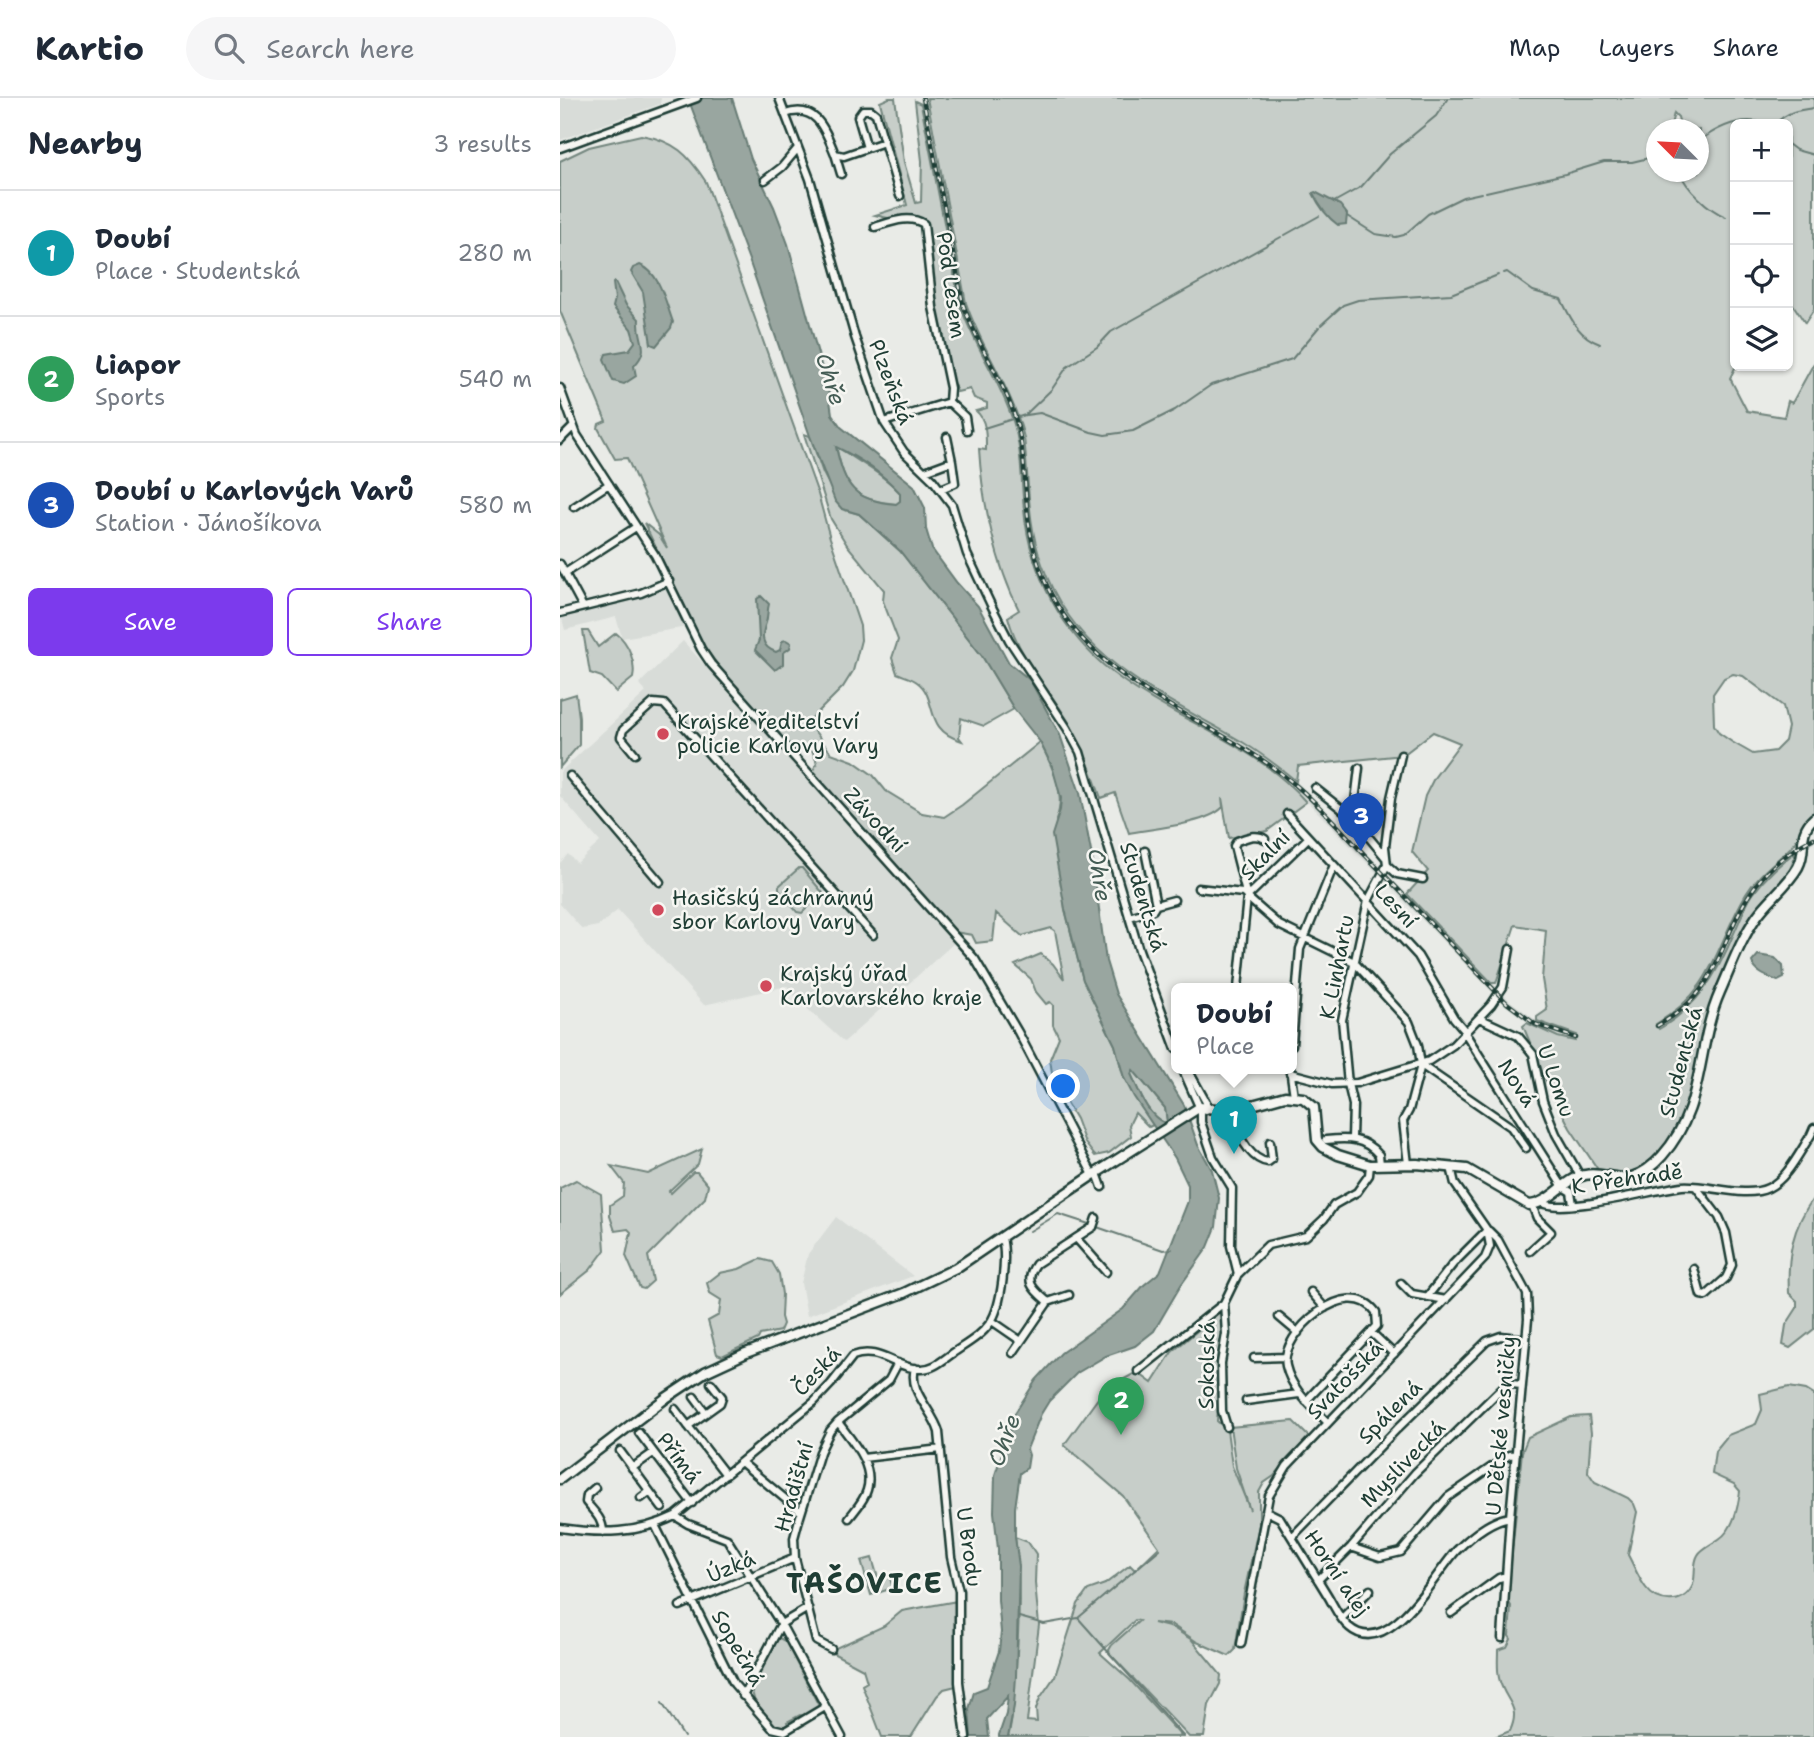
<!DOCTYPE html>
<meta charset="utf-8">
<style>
:root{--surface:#fff;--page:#f6f6f7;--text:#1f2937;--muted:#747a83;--line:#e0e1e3;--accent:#7c3aed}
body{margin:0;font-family:"Shantell Sans",sans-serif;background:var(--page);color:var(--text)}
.controls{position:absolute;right:21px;top:21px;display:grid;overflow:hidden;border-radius:10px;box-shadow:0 2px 5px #0004}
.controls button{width:63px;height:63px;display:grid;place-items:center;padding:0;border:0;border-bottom:2px solid var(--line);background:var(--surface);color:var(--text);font:35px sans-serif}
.compass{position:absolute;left:1086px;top:21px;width:63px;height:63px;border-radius:50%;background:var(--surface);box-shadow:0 2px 5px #0004;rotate:294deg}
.you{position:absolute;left:504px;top:989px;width:24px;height:24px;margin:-18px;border:5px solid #fff;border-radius:50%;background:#1a73e8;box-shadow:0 0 0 10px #1a73e833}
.badge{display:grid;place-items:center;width:46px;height:46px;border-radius:50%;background:var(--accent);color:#fff;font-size:23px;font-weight:700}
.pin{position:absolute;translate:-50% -58px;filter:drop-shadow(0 2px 4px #0008)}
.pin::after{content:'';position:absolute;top:37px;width:24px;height:21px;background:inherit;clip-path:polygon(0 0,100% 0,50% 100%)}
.popup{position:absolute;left:611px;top:885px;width:126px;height:91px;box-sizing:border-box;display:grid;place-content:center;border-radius:10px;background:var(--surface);filter:drop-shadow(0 2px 5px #0005);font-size:23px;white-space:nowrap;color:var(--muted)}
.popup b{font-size:26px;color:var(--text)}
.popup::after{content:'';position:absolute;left:50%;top:100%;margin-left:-14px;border:14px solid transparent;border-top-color:var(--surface)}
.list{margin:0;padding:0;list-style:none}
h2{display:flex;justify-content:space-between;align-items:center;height:91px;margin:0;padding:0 28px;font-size:30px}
h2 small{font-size:23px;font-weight:400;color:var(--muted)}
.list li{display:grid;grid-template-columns:46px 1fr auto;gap:21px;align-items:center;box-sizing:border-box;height:126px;padding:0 28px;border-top:2px solid var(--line)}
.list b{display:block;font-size:26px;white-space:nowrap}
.list p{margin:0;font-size:23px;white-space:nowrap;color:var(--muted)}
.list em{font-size:23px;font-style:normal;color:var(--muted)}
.actions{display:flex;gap:14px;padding:21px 28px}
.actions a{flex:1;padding:16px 0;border:2px solid var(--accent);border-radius:10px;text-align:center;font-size:24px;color:var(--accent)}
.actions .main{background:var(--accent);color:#fff}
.icon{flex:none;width:38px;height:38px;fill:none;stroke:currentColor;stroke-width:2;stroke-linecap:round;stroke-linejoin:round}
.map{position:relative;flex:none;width:1254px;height:1639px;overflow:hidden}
header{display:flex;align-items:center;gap:42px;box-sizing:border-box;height:98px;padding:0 35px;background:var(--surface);border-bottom:2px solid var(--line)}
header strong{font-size:33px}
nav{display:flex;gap:38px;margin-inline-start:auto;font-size:24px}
.search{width:490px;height:63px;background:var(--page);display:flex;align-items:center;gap:18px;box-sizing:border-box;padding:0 24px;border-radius:38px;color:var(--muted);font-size:26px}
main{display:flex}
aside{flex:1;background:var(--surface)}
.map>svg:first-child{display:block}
.built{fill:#d8dcd8}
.green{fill:#c7cec9;stroke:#73867e;stroke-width:2;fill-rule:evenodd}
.water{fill:#99a6a0;stroke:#687c75;stroke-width:2;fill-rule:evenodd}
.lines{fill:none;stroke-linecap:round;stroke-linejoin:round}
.stream{stroke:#687c75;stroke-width:2}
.minor-casing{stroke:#1f3d34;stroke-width:11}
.major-casing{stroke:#1f3d34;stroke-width:13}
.minor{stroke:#f6f6f2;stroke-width:6}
.major{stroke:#f6f6f2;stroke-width:8}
.rail-casing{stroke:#1f3d34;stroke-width:4.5}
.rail{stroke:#f6f6f2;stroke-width:2;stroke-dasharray:5;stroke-linecap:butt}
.poi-dot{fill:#d1495b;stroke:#f6f6f2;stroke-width:2.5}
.labels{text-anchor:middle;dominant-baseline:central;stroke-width:5;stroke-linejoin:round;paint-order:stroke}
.street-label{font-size:21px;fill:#1f3d34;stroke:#f6f6f2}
.poi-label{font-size:21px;fill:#1f3d34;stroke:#f6f6f2;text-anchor:start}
.water-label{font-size:23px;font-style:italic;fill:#445c54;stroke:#f6f6f2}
.district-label{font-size:28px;font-weight:bold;letter-spacing:2px;fill:#1f3d34;stroke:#f6f6f2}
</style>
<header>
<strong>Kartio</strong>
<div class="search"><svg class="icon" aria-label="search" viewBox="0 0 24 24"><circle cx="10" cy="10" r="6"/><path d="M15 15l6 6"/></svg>Search here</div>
<nav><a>Map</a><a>Layers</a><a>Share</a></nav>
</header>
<main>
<aside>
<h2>Nearby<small>3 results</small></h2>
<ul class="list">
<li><span class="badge" style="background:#0f9aa8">1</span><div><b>Doubí</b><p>Place · Studentská</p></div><em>280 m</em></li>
<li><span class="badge" style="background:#2e9e5b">2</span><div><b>Liapor</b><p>Sports</p></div><em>540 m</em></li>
<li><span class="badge" style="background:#1a4fb4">3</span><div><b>Doubí u Karlových Varů</b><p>Station · Jánošíkova</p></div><em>580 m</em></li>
</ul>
<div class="actions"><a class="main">Save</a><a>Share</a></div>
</aside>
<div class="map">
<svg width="1254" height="1639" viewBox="0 0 1254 1639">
<rect width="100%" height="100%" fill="#e9ebe7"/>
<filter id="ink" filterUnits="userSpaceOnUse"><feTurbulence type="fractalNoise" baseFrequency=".0143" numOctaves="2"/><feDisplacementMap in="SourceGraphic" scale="14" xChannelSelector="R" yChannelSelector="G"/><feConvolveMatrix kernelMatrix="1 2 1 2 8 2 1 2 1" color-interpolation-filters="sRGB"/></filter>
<g filter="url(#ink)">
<path class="built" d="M0 0H101L100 6 0 42Z
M360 0H366L406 205 450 297 460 324 466 357 472 425 481 465 500 505 515 527 533 548 558 571 591 593 685 646 737 684 949 902 977 923 1017 937 1015 943 974 929 945 907 733 689 682 651 588 599 554 576 528 553 509 531 487 495 471 453 465 426 458 341 451 317 410 236 400 207Z
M108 486 127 529 62 540 56 519 5 532 1 517 53 506Z
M123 543 395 844 284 944 241 905 227 888 144 907 58 812 38 828 22 831 0 806V765L8 756 17 765 40 744 0 698V674L86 594 79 586Z
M1254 737V744L1218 767 1187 807 1160 869 1143 895 1120 918 1099 931 1096 926 1128 902 1147 878 1182 804 1203 774 1232 749Z
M276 1119 353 1178 247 1218 241 1185 248 1156Z"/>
<path class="green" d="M329 0H335L344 64 356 105 361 104 362 63 355 3 361 6 400 207C414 248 440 282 453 323 462 351 461 382 464 412 470 476 502 535 553 575 614 623 694 644 746 704L707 733 669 740 662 700 663 709C648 726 591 731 569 735L555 695 541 700C532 675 524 651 511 628 491 593 458 559 448 519L459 512C436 467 422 403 419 351L426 352C426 339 427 322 416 313L427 310V305L414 300 410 291 397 294 392 282 375 204 366 125 340 123 315 117 347 107 320 4Z
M367 0H1254V211L1245 225 1228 199V26H1175L1176 268 1170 280 1187 313 1224 319 1228 303 1232 305 1254 265V715C1242 725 1241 740 1230 750 1214 766 1199 775 1186 796 1154 850 1156 890 1096 926L1099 931C1139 908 1157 876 1174 835 1180 822 1185 808 1193 796 1205 779 1219 767 1235 754 1233 780 1208 794 1194 815 1182 834 1173 857 1163 878 1135 936 1142 1007 1098 1057 1081 1076 1062 1077 1039 1073L1010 1030 985 980 963 928 967 925 998 939 1015 943 1017 937 977 923V919L987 912 982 881 986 832 955 827 936 885H932L847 796 868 773 852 754 865 698 874 680 900 645 873 634 843 657 738 668 736 683C719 669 702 656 684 645 602 596 517 565 482 466 467 426 469 382 464 340 453 292 422 252 406 205ZM1114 15 1118 19 1121 31 1139 32V74H1097V32L1110 31ZM1173 576 1183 578 1223 608 1228 629 1225 643 1215 653 1193 656 1172 644 1159 635 1154 627 1153 596 1164 580Z
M81 37C115 43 128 56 146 84L258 396 270 440 300 528 301 542 293 573 283 589 252 620 251 628 271 655 293 663 313 677 326 693 362 715 384 719 402 707 480 644C492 669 507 695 496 722L505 811 523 882 555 947 564 980 593 1027 589 1029 575 1015 569 1027 571 1038 549 1055 535 1058 525 1045 516 1021 493 982 490 961 499 939 493 927V907L490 904 486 906 476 894 471 881 455 867 481 856 493 866 504 881 495 833 491 830 462 838 436 815 433 843 416 845 412 837 395 834 252 674 257 665 252 652 228 649 162 573 144 548 84 425 99 437 107 450 67 360 55 361 38 330 39 326 46 323 0 213V63L29 49Z
M244 336 250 338 263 375 282 411 299 416 340 453 422 558 454 611 424 628 401 620 399 639 402 643C362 632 379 600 357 584 352 580 343 578 337 575L332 560 338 542 323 503 324 492 287 447 271 421Z
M276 348C300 365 319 373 341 395L340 403 337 406C292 402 285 389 276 348Z
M23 533H28L38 549 56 535C69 545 76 564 73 580L56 594 42 579 30 575Z
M16 596 19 619V647L0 669V601Z
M239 770H242L263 795 242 815 237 814 219 792V788Z
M573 971 605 1010 607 1023 605 1025C587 1018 579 993 571 976Z
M142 1051 138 1066 109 1093 111 1095 133 1074H137L148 1087 145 1100 88 1158 93 1183 84 1191 80 1190 66 1158 71 1134 68 1131 55 1133 50 1118V1107L63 1098 64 1085 51 1068 88 1076Z
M16 1082 41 1096 45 1152 30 1172 0 1196V1090Z
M1254 1099V1231L1230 1250 1223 1247 1226 1227 1237 1210V1203L1229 1195C1227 1158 1232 1130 1254 1099Z
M200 1161 212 1164 219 1176 222 1196 221 1219 223 1226 220 1233 200 1237 198 1241 162 1258 157 1256 148 1223 159 1217 161 1202 150 1195 147 1185 160 1175 179 1171Z
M662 1212 665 1220 657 1323 667 1332 672 1368 690 1412 676 1370 670 1329 733 1323 749 1339 714 1378 704 1385 699 1394V1427L684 1495 675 1552 669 1558 637 1544 612 1527 593 1525 613 1530 632 1542 661 1577 660 1586 649 1607 644 1639H629L550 1556 549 1552 552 1547 579 1523 575 1522 540 1555 570 1582 622 1639H448C453 1623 453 1608 454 1591 459 1541 462 1489 455 1439L468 1444 476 1456 475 1485 479 1527 467 1623 477 1624 476 1611 480 1600 495 1578 518 1506 528 1492 545 1486 570 1467 575 1472 599 1449 563 1398 504 1347 544 1292 577 1274 592 1285 612 1254Z
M1229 1289 1246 1292 1254 1297V1639H935L950 1633C962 1607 944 1603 939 1580 937 1571 938 1561 938 1552L947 1549 951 1541 949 1538 951 1508 947 1501 948 1494 962 1354 968 1339 1011 1319 1029 1318 1031 1335 1028 1374 1035 1384 1068 1400 1074 1406 1077 1414 1068 1457C1074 1468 1079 1481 1086 1490 1098 1506 1123 1507 1132 1489 1137 1479 1132 1467 1138 1457 1141 1451 1152 1446 1159 1441 1174 1431 1178 1409 1180 1393L1174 1386 1152 1376 1155 1353 1168 1337 1196 1326 1202 1312 1200 1296Z
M312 1460 318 1480 329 1477 333 1490 311 1497 301 1463Z
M397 1503 396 1588 384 1591 377 1598 351 1639H322L302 1587 307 1584 303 1571 269 1553 324 1528 342 1513Z
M219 1540 225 1543 259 1608 244 1618 240 1617 227 1624 228 1626 223 1629C205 1627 191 1603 192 1587L216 1541Z"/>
<path class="water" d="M128 0H172L191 61 214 109 228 146 269 296 272 316 281 329 354 388 365 410 366 431 372 451 397 485 418 508 449 565 470 582 500 637 520 695 532 759 546 863 556 896 624 1007 638 1047 652 1072 659 1100 656 1129 648 1149 621 1187 594 1233 575 1248 546 1258 517 1275 489 1303 481 1316 467 1351 469 1357 467 1370 460 1375 455 1410V1439L459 1468 456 1578 454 1608 448 1639H439V1637L446 1616 448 1598 427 1621 429 1639H411L409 1611 414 1594 427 1589 439 1553 441 1534 438 1502V1451L434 1414 435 1377 455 1315 476 1282 501 1255 563 1211 584 1187 600 1174 628 1103V1087L615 1060 574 999 564 980 555 947 523 882 505 811 492 737 500 712 501 700 492 668 480 644 454 611 422 558 340 453 299 416 282 411 275 403 250 338 189 162ZM276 349C299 360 322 375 340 395V403L336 406C294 403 285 389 276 349ZM573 972 605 1010 607 1023 605 1025C587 1018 579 993 571 976Z
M755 94 780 107 787 116 786 126 778 127C767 119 759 108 753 95Z
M80 167C100 174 106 206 113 224L111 230 96 248 91 246 83 194 71 174 73 170Z
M55 184 66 207 79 221C77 243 92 249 74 268L76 278 64 286 53 283 44 261 46 256 69 252 75 244 71 231 53 209 55 201 53 185Z
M201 498 209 506C207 513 208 518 206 525 201 538 201 549 216 554L220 552 222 543 226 542 231 545 230 550 223 555V566L215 572 195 552 199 542 197 501Z
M1198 857 1215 860 1223 868 1224 880 1218 883C1208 879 1195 875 1192 864Z"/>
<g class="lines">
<path class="stream" d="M1215 26C1227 14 1237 12 1254 10
M1139 43C1158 29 1182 17 1206 26
M1228 46 1236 52 1254 57
M1106 74 1111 76 1116 74
M1120 74C1126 91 1149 112 1166 119
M926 94 1005 76 1044 64H1072L1097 58
M774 104 801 89 830 56 876 18 888 0
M787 118 815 136 836 139 844 137 868 116 903 99 921 95
M725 137 759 118
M944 175 947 174 973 193 1001 201C1011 221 1018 238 1040 246
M761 227 783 207 798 202 891 196 938 177
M466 317 480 315 531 334 545 337 573 333 615 312 651 287 732 261 759 229
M424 330 465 317 492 291 507 269 537 249 551 234 721 139
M537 1129 603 1152 612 1151
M470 1133 498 1116 532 1127
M459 1519 484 1526 518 1520 624 1639
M518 1520 600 1451
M102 1605 124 1639"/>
<g class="minor-casing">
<path id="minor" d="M219 0 250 81 295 239 324 324 344 354 373 382 392 407 407 456 431 507 449 542 507 630 520 654 579 852 616 951
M225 16C257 5 265 32 275 56L284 58 324 44 340 98
M0 50 137 0
M307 50 298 19 303 12H311L316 16 324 44
M275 56 281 76
M205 82 222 69 238 50
M315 129C331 124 349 116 364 126L373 209 390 290 389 304
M0 290 17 337 95 457 141 551 151 566 415 861 458 934 533 1077
M389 304 405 319 407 332
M324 324 389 304
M0 342 13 329
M365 373 392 363 387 339
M381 391 395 385 392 363
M14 409 49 386
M0 466 23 509
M5 475 76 429
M0 515 81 495 109 483
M75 656 61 639 63 632 93 605 104 606 313 837
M10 678 100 784
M755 690 793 720 826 760
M727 716 858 858 894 920 906 934
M793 720 799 670
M705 741C696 735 686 740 677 743L674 748 687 799 719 827 794 864 849 924 858 947 861 967 849 1012 843 1023 848 1066
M827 767 837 776 863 781
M638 790 683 795 686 798
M596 807 614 802
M569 819 593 812 596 807 585 753
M678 890 687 799 748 740
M919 920 958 938 973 956 983 1003 996 1036 1020 1078
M905 935 1003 1089 1011 1094 1013 1106
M732 947 740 851 774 767
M861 967 951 1029 966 1050
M622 970 641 1013V1024L653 1059 672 1090 671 1148 678 1176
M627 970 646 1004V1012
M730 970 734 998
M730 975 772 986 797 985 869 963 893 947 931 907 943 889 950 851
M671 1017C677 1034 689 1062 708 1064L712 1061 710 1044
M792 1040 793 1007 788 986 782 922 808 803 827 767 825 749 831 700 841 657
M766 1042C788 1040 804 1039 819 1057L820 1066
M537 1075 542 1089
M981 1104C998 1118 1096 1091 1122 1088 1148 1086 1185 1101 1208 1090 1227 1081 1239 1055 1251 1037L1254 1030
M929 1133 938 1142 967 1196 968 1221 950 1419 942 1540
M516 1140 546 1174
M970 1153 991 1134 977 1120 972 1107
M1134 1171 1141 1197 1146 1198 1166 1180 1172 1167 1166 1135 1159 1119 1136 1089
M841 1185 852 1196 886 1202
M751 1194 765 1210
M867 1199 893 1166 927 1132
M488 1204C474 1192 463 1184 476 1166L533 1129 536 1120
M719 1219 738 1235
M432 1223 461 1243
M812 1235 834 1256
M453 1255 488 1204 509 1197
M694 1260 725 1259
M355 1270C348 1294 373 1312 379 1334L391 1459 399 1493V1584L406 1639
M578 1273 664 1205
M134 1299 146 1315
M686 1303 739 1296
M746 1303 817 1228 816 1214C788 1175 719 1236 726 1268 732 1293 752 1308 768 1325
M115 1311 166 1377
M278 1324C291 1342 315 1367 307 1392 304 1403 295 1412 289 1420
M128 1328 160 1305 162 1299 151 1285
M667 1329 662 1313 661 1265 666 1236 664 1205 678 1176 708 1147 746 1138 764 1121 774 1107 797 1094 809 1077 810 1067
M79 1335 132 1405
M60 1353 102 1410
M303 1360 381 1351
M181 1364 241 1414
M72 1370 93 1355
M35 1390 27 1397 26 1404C34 1414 43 1421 43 1434
M81 1400 89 1394
M706 1413 720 1420C736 1446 752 1472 768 1498 774 1508 780 1522 789 1529 828 1563 875 1476 896 1453 910 1439 931 1422 950 1419
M115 1418 128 1426 167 1441 221 1526 282 1639
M95 1427 174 1586 212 1630 225 1633 265 1609
M0 1430C41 1436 78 1436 115 1418L254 1304 271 1286 293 1258C318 1248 335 1270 359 1271 373 1272 383 1262 393 1255 406 1246 421 1238 430 1225 442 1208 447 1159 442 1140
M732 1439 837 1331 927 1243 941 1238 966 1241
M791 1449 820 1459 841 1454 888 1399 949 1357 956 1356
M758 1482 791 1449 855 1375 943 1289 952 1286 961 1287
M120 1508 235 1460
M891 1515 939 1480 946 1478
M782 1520 810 1492
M681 1546 709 1398 727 1368 925 1160 930 1148 927 1132 895 1086 891 1069
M271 1551 256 1543 235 1460 234 1440 238 1425 260 1354 270 1333 278 1324 329 1282 338 1265
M183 1598 221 1526 248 1510"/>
</g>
<g class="major-casing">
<path id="major" d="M0 1381 106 1300 145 1274 186 1255 344 1195 396 1170 533 1077 640 1009 670 1013 725 998 743 1000 754 1009 757 1042 763 1049 778 1057 810 1067 857 1066 907 1071 969 1107C990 1106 1004 1081 1025 1077 1040 1073 1056 1083 1072 1079 1084 1075 1094 1067 1102 1058 1146 1009 1135 951 1160 894 1171 869 1181 841 1197 818 1209 801 1228 787 1238 769 1248 751 1236 736 1254 720"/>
</g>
<use href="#minor" class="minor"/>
<use href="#major" class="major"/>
<g class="rail-casing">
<path id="rail" d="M363 0 403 206C417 248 446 285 457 326 466 359 464 393 469 426 473 454 482 481 496 505 549 596 657 621 733 685 759 706 781 732 804 756 852 805 899 856 947 905L975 926 1016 940
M1097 928C1161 892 1155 852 1189 797 1205 772 1228 753 1254 740"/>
</g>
<use href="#rail" class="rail"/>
</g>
</g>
<g class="poi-dot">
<circle cx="103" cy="636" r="7"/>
<circle cx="98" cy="812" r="7"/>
<circle cx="206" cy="888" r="7"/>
</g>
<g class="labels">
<g class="street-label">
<text transform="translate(391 187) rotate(82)">Pod Lesem</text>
<text transform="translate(331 284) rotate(69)">Plzeňská</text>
<text transform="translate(315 722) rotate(47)">Závodní</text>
<text transform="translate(705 757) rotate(-45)">Skalní</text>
<text transform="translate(583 799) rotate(73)">Studentská</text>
<text transform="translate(836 808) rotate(47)">Lesní</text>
<text transform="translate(777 869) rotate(-79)">K Linhartu</text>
<text transform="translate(1121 964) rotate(-75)">Studentská</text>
<text transform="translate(996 983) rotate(71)">U Lomu</text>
<text transform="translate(957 985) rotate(57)">Nová</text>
<text transform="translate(1067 1081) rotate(-8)">K Přehradě</text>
<text transform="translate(647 1267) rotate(-89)">Sokolská</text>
<text transform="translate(257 1273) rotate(-47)">Česká</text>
<text transform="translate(785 1282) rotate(-46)">Svatošská</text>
<text transform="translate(830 1314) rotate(-45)">Spálená</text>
<text transform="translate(941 1328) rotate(-85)">U Dětské vesničky</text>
<text transform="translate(119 1360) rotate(53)">Přímá</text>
<text transform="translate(843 1366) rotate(-46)">Myslivecká</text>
<text transform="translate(234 1389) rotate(-74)">Hradištní</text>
<text transform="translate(409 1449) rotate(82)">U Brodu</text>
<text transform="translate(171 1469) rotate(-23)">Úzká</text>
<text transform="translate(777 1475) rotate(56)">Horní alej</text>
<text transform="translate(178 1550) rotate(60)">Sopečná</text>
</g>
<g class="poi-label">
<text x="117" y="624">Krajské ředitelství<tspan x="117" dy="24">policie Karlovy Vary</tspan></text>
<text x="112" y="800">Hasičský záchranný<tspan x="112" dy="24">sbor Karlovy Vary</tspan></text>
<text x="220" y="876">Krajský úřad<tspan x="220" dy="24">Karlovarského kraje</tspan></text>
</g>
<g class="water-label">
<text transform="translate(271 281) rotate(73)">Ohře</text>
<text transform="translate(540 777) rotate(81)">Ohře</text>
<text transform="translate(444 1342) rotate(-70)">Ohře</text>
</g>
<g class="district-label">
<text x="305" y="1485">TAŠOVICE</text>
</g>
</g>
</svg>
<div class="controls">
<button>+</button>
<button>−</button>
<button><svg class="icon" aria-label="locate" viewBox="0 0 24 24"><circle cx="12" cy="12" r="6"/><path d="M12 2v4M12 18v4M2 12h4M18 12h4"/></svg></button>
<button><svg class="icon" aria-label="layers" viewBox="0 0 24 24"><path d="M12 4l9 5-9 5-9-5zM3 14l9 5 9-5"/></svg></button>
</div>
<svg class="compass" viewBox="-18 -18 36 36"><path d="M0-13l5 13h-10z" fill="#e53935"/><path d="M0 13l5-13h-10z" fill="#747a83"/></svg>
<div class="you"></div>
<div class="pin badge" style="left:674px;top:1056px;background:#0f9aa8">1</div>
<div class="popup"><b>Doubí</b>Place</div>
<div class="pin badge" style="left:561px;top:1337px;background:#2e9e5b">2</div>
<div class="pin badge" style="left:801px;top:753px;background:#1a4fb4">3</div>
</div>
</main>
